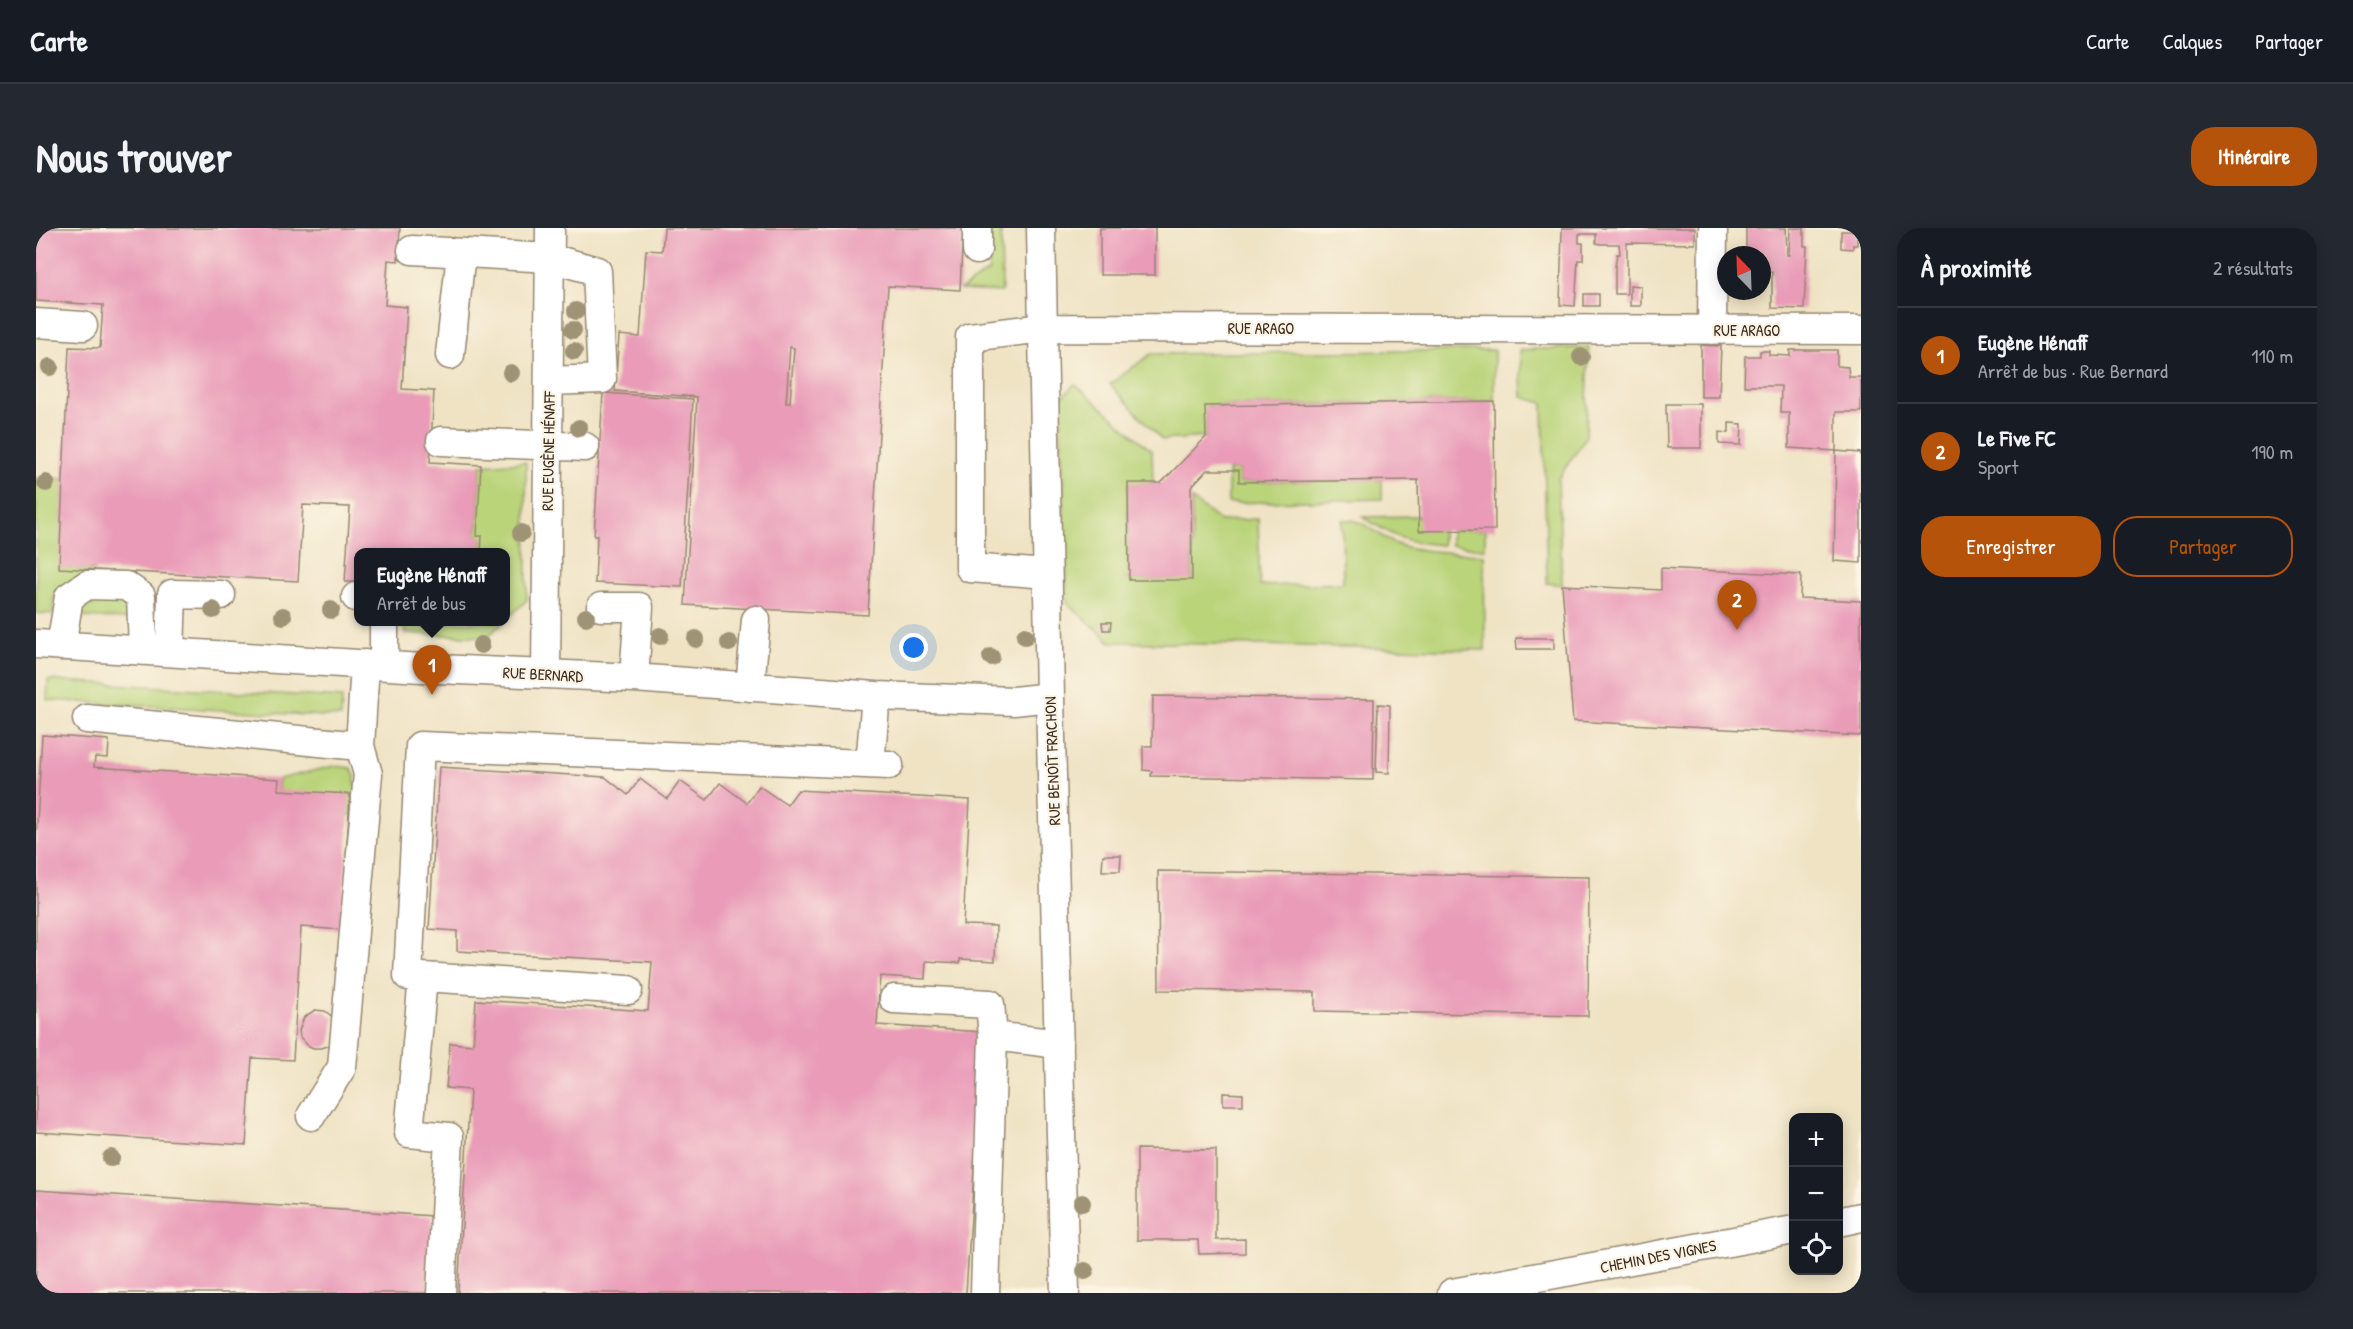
<!DOCTYPE html>
<html lang="fr">
<meta charset="utf-8">
<style>
:root{--surface:#171b24;--page:#242831;--text:#f1f3f6;--muted:#9ea1a6;--line:#363941;--accent:#b45309}
body{margin:0;font-family:"Patrick Hand",sans-serif;background:var(--page);color:var(--text)}
.controls{position:absolute;right:18px;bottom:18px;display:grid;overflow:hidden;border-radius:12px;box-shadow:0 3px 15px #0003}
.controls button{width:54px;height:54px;display:grid;place-items:center;padding:0;border:0;border-bottom:2px solid var(--line);background:var(--surface);color:var(--text);font:30px sans-serif}
.compass{position:absolute;left:1681px;top:18px;width:54px;height:54px;border-radius:50%;background:var(--surface);box-shadow:0 3px 15px #0003;rotate:337deg}
.you{position:absolute;left:878px;top:420px;width:21px;height:21px;margin:-15px;border:4px solid #fff;border-radius:50%;background:#1a73e8;box-shadow:0 0 0 9px #1a73e833}
.badge{display:grid;place-items:center;width:39px;height:39px;border-radius:50%;background:var(--accent);color:#fff;font-size:20px;font-weight:700}
.pin{position:absolute;translate:-50% -50px;filter:drop-shadow(0 2px 3px #0008)}
.pin::after{content:'';position:absolute;top:32px;width:21px;height:18px;background:inherit;clip-path:polygon(0 0,100% 0,50% 100%)}
.popup{position:absolute;left:318px;top:320px;width:156px;height:78px;box-sizing:border-box;display:grid;place-content:center;border-radius:12px;background:var(--surface);filter:drop-shadow(0 2px 4px #0005);font-size:20px;white-space:nowrap;color:var(--muted)}
.popup b{font-size:22px;color:var(--text)}
.popup::after{content:'';position:absolute;left:50%;top:100%;margin-left:-12px;border:12px solid transparent;border-top-color:var(--surface)}
.list{margin:0;padding:0;list-style:none}
h2{display:flex;justify-content:space-between;align-items:center;height:78px;margin:0;padding:0 24px;font-size:26px}
h2 small{font-size:20px;font-weight:400;color:var(--muted)}
.list li{display:grid;grid-template-columns:39px 1fr auto;gap:18px;align-items:center;box-sizing:border-box;height:96px;padding:0 24px;border-top:2px solid var(--line)}
.list b{display:block;font-size:22px;white-space:nowrap}
.list p{margin:0;font-size:20px;white-space:nowrap;color:var(--muted)}
.list em{font-size:20px;font-style:normal;color:var(--muted)}
.actions{display:flex;gap:12px;padding:18px 24px}
.actions a{flex:1;padding:14px 0;border:2px solid var(--accent);border-radius:24px;text-align:center;font-size:21px;color:var(--accent)}
.actions .main{background:var(--accent);color:#fff}
.icon{flex:none;width:33px;height:33px;fill:none;stroke:currentColor;stroke-width:2;stroke-linecap:round;stroke-linejoin:round}
.map{position:relative;flex:none;width:1825px;height:1065px;overflow:hidden;border-radius:24px}
header{display:flex;align-items:center;gap:36px;box-sizing:border-box;height:84px;padding:0 30px;background:var(--surface);border-bottom:2px solid var(--line)}
header strong{font-size:28px}
nav{display:flex;gap:33px;margin-inline-start:auto;font-size:21px}
.intro{display:flex;align-items:center;justify-content:space-between;box-sizing:border-box;height:144px;padding:0 36px}
h1{margin:0;font-size:42px}
.button{padding:15px 27px;border-radius:24px;background:var(--accent);color:#fff;font-size:21px;font-weight:700}
main{display:flex;gap:36px;padding:0 36px}
aside{flex:1;background:var(--surface);border-radius:24px;box-shadow:0 3px 15px #0003}
.map>svg:first-child{display:block}
.green{fill:#bad47a;stroke:#7a7f4c;stroke-width:1.5}
.building{fill:#e99bb8;fill-rule:evenodd}
.lines{fill:none;stroke-linecap:round;stroke-linejoin:round}
.minor-casing{stroke:#958671;stroke-width:31}
.minor{stroke:#fff;stroke-width:28}
.tree{fill:#9e9475}
.labels{text-anchor:middle;dominant-baseline:central;stroke-width:4.5;stroke-linejoin:round;paint-order:stroke}
.street-label{font-size:16px;fill:#3b2a1e;stroke:#fcf5e5}
</style>
<header>
<strong>Carte</strong>
<nav><a>Carte</a><a>Calques</a><a>Partager</a></nav>
</header>
<div class="intro"><h1>Nous trouver</h1><a class="button">Itinéraire</a></div>
<main>
<div class="map">
<svg width="1825" height="1065" viewBox="0 0 1825 1065">
<rect width="100%" height="100%" fill="#fcf5e5"/>
<filter id="ink" filterUnits="userSpaceOnUse"><feTurbulence type="fractalNoise" baseFrequency=".0167" numOctaves="2"/><feDisplacementMap in="SourceGraphic" scale="12" xChannelSelector="R" yChannelSelector="G"/><feConvolveMatrix kernelMatrix="1 2 1 2 8 2 1 2 1" color-interpolation-filters="sRGB"/></filter>
<filter id="wash" filterUnits="userSpaceOnUse"><feTurbulence type="fractalNoise" baseFrequency=".008" numOctaves="4" result="noise"/><feDisplacementMap in="SourceGraphic" scale="24" xChannelSelector="R" yChannelSelector="G"/><feGaussianBlur stdDeviation="1.35" result="paint"/><feColorMatrix in="noise" values="0 0 0 0 0 0 0 0 0 0 0 0 0 0 0 0 0 1.4 0 .05"/><feComposite in="paint" operator="in"/></filter>
<g filter="url(#wash)">
<rect width="100%" height="100%" fill="#efe3c4"/>
<path class="green" d="M955 0H965L966 64 924 62 953 43Z
M1553 119 1550 209 1522 251 1526 357 1511 355 1507 175 1486 169 1484 122Z
M1458 122V173L1170 178V209L1126 212 1074 156 1115 126Z
M1039 156 1116 223 1117 255 1092 256 1093 352 1156 351V272L1184 293 1222 291 1224 358 1307 355 1306 292C1327 289 1342 308 1360 316 1385 325 1422 324 1448 327L1449 422 1075 414 1031 375 1024 171Z
M490 234 491 372 470 392V324H445L446 309 441 308 445 237Z
M1192 242H1203V254L1346 252V271L1192 275Z
M0 250 28 251 24 339 59 342 25 360 17 372V386L0 385Z
M1383 288 1406 302V317C1367 314 1359 309 1327 289Z
M1415 302H1449V321L1415 317Z
M65 371 86 372 94 379V391L44 389 47 380Z
M368 394H468L451 409 369 405Z
M12 452 306 470 305 489 11 472Z
M298 538 315 540 319 548 320 587H313L242 562 243 551Z"/>
<g id="blocks">
<path class="building" d="M0 0H364L362 33 352 32 349 77 371 79 366 161 398 163 394 234 445 237 441 308H446L445 324H322V354H309L314 279 267 277 262 353 23 340 33 119 64 120 67 77 0 73Z
M628 0H927L924 62 852 58 832 387 649 377 661 169 579 163 583 107 604 109 610 22 626 23ZM754 119 758 120 754 175H750Z
M1064 0H1119V47H1064Z
M1526 0H1659V16L1591 15V66H1579V39L1581 26H1584L1583 16H1564L1560 15V6H1543V15H1547V32H1542L1539 78 1524 77Z
M1710 0H1750L1751 27H1753L1754 0H1768V18H1771L1768 81 1736 80V44H1726V27H1710Z
M1805 3H1821V17H1817V21L1805 20Z
M1594 57 1605 58V78H1594Z
M1548 66H1563V78H1548Z
M1665 117 1685 118 1683 169H1665Z
M1754 122H1801V138L1812 139 1813 149H1825V184H1800V223L1825 225V335L1798 333 1800 223 1753 220V185H1744L1745 158H1708L1709 128H1724V123H1733V127L1754 128Z
M567 165 657 171 646 359 559 355 561 308H558Z
M1458 173 1459 302 1383 303 1382 252 1203 254V242H1171L1155 259 1156 352H1093L1092 255H1125L1170 209 1169 178Z
M1630 176H1665V220H1631Z
M1693 195 1706 196 1705 217 1683 216V204L1693 205Z
M1625 340 1765 347 1764 370 1825 373V508L1537 493 1526 357 1625 362Z
M1066 394H1075L1074 402H1067Z
M1480 410H1518V421H1481Z
M1117 468 1338 471 1337 552 1115 548 1116 543 1107 542V518H1116Z
M1342 476 1354 477 1353 545 1340 544Z
M6 507 73 512 72 530 59 529 58 539 243 551 242 562 314 566 306 702 265 699 257 832 216 830 210 917 0 904V612Z
M403 539 569 549 592 567 604 551 631 571 644 553 671 572 684 555 711 575 723 558 751 577 762 562 934 572 927 697 960 698 959 733 924 731V735L890 733 889 751 844 748 841 797 947 804 930 1065H422L434 862 410 860 414 815 437 817 440 772 612 783 616 734 421 723V703L393 701Z
M1067 627H1085L1084 643H1066Z
M1122 643 1553 649 1552 788 1279 783V764L1123 762Z
M279 782 289 783 298 790 294 817 286 820H277L271 817 264 809 263 803 268 789Z
M1187 865 1207 866V877H1187Z
M1101 921 1180 922V1012L1209 1011V1025L1163 1026 1162 1012H1101Z
M0 962 397 988 392 1065H0Z"/>
</g>
</g>
<g filter="url(#ink)">
<use href="#blocks" fill-opacity="0" stroke="#958671" stroke-width="1.5"/>
<g class="lines">
<g class="minor-casing">
<path id="minor" d="M1005 0 1014 469 1029 1065
M376 22 514 30 561 43 566 151 513 153
M941 22V0
M0 95 47 98
M1676 102 1677 0
M414 127 425 25
M405 213 549 219
M1011 346 934 340V109L1007 100 1825 102
M320 369H322
M565 379H603L598 450
M0 416 402 441 598 450 840 468 978 473 1014 469
M25 418 33 369 51 357 90 358 105 368 107 422
M134 424 136 366 185 367
M348 437V394
M510 446 514 0
M714 459 720 392
M51 491 324 518 329 436
M834 536 840 468
M387 749 372 748 384 518 853 537
M858 771 954 776 957 808 1023 816
M275 888 306 839 332 546 324 518
M1802 994 1825 989
M405 1065 413 909 373 905 387 749 592 762
M949 1065 957 808
M1416 1065 1758 1002"/>
</g>
<use href="#minor" class="minor"/>
</g>
<g class="tree">
<circle cx="540" cy="83" r="9"/>
<circle cx="537" cy="102" r="9"/>
<circle cx="538" cy="123" r="9"/>
<circle cx="1545" cy="129" r="9"/>
<circle cx="14" cy="139" r="9"/>
<circle cx="475" cy="145" r="9"/>
<circle cx="543" cy="200" r="9"/>
<circle cx="10" cy="255" r="9"/>
<circle cx="485" cy="305" r="9"/>
<circle cx="177" cy="382" r="9"/>
<circle cx="295" cy="382" r="9"/>
<circle cx="247" cy="388" r="9"/>
<circle cx="550" cy="389" r="9"/>
<circle cx="624" cy="408" r="9"/>
<circle cx="989" cy="408" r="9"/>
<circle cx="660" cy="411" r="9"/>
<circle cx="693" cy="415" r="9"/>
<circle cx="445" cy="417" r="9"/>
<circle cx="955" cy="429" r="9"/>
<circle cx="75" cy="930" r="9"/>
<circle cx="1046" cy="975" r="9"/>
<circle cx="1049" cy="1043" r="9"/>
</g>
</g>
<g class="labels">
<g class="street-label">
<text x="1225" y="100">RUE ARAGO</text>
<text x="1711" y="102">RUE ARAGO</text>
<text transform="translate(512 223) rotate(-89)">RUE EUGÈNE HÉNAFF</text>
<text transform="translate(507 446) rotate(3)">RUE BERNARD</text>
<text transform="translate(1016 533) rotate(-92)">RUE BENOÎT FRACHON</text>
<text transform="translate(1622 1028) rotate(-11)">CHEMIN DES VIGNES</text>
</g>
</g>
</svg>
<div class="controls">
<button>+</button>
<button>−</button>
<button><svg class="icon" aria-label="locate" viewBox="0 0 24 24"><circle cx="12" cy="12" r="6"/><path d="M12 2v4M12 18v4M2 12h4M18 12h4"/></svg></button>
</div>
<svg class="compass" viewBox="-18 -18 36 36"><path d="M0-13l5 13h-10z" fill="#e53935"/><path d="M0 13l5-13h-10z" fill="#9ea1a6"/></svg>
<div class="you"></div>
<div class="pin badge" style="left:396px;top:467px">1</div>
<div class="popup"><b>Eugène Hénaff</b>Arrêt de bus</div>
<div class="pin badge" style="left:1701px;top:402px">2</div>
</div>
<aside>
<h2>À proximité<small>2 résultats</small></h2>
<ul class="list">
<li><span class="badge">1</span><div><b>Eugène Hénaff</b><p>Arrêt de bus · Rue Bernard</p></div><em>110 m</em></li>
<li><span class="badge">2</span><div><b>Le Five FC</b><p>Sport</p></div><em>190 m</em></li>
</ul>
<div class="actions"><a class="main">Enregistrer</a><a>Partager</a></div>
</aside>
</main>
